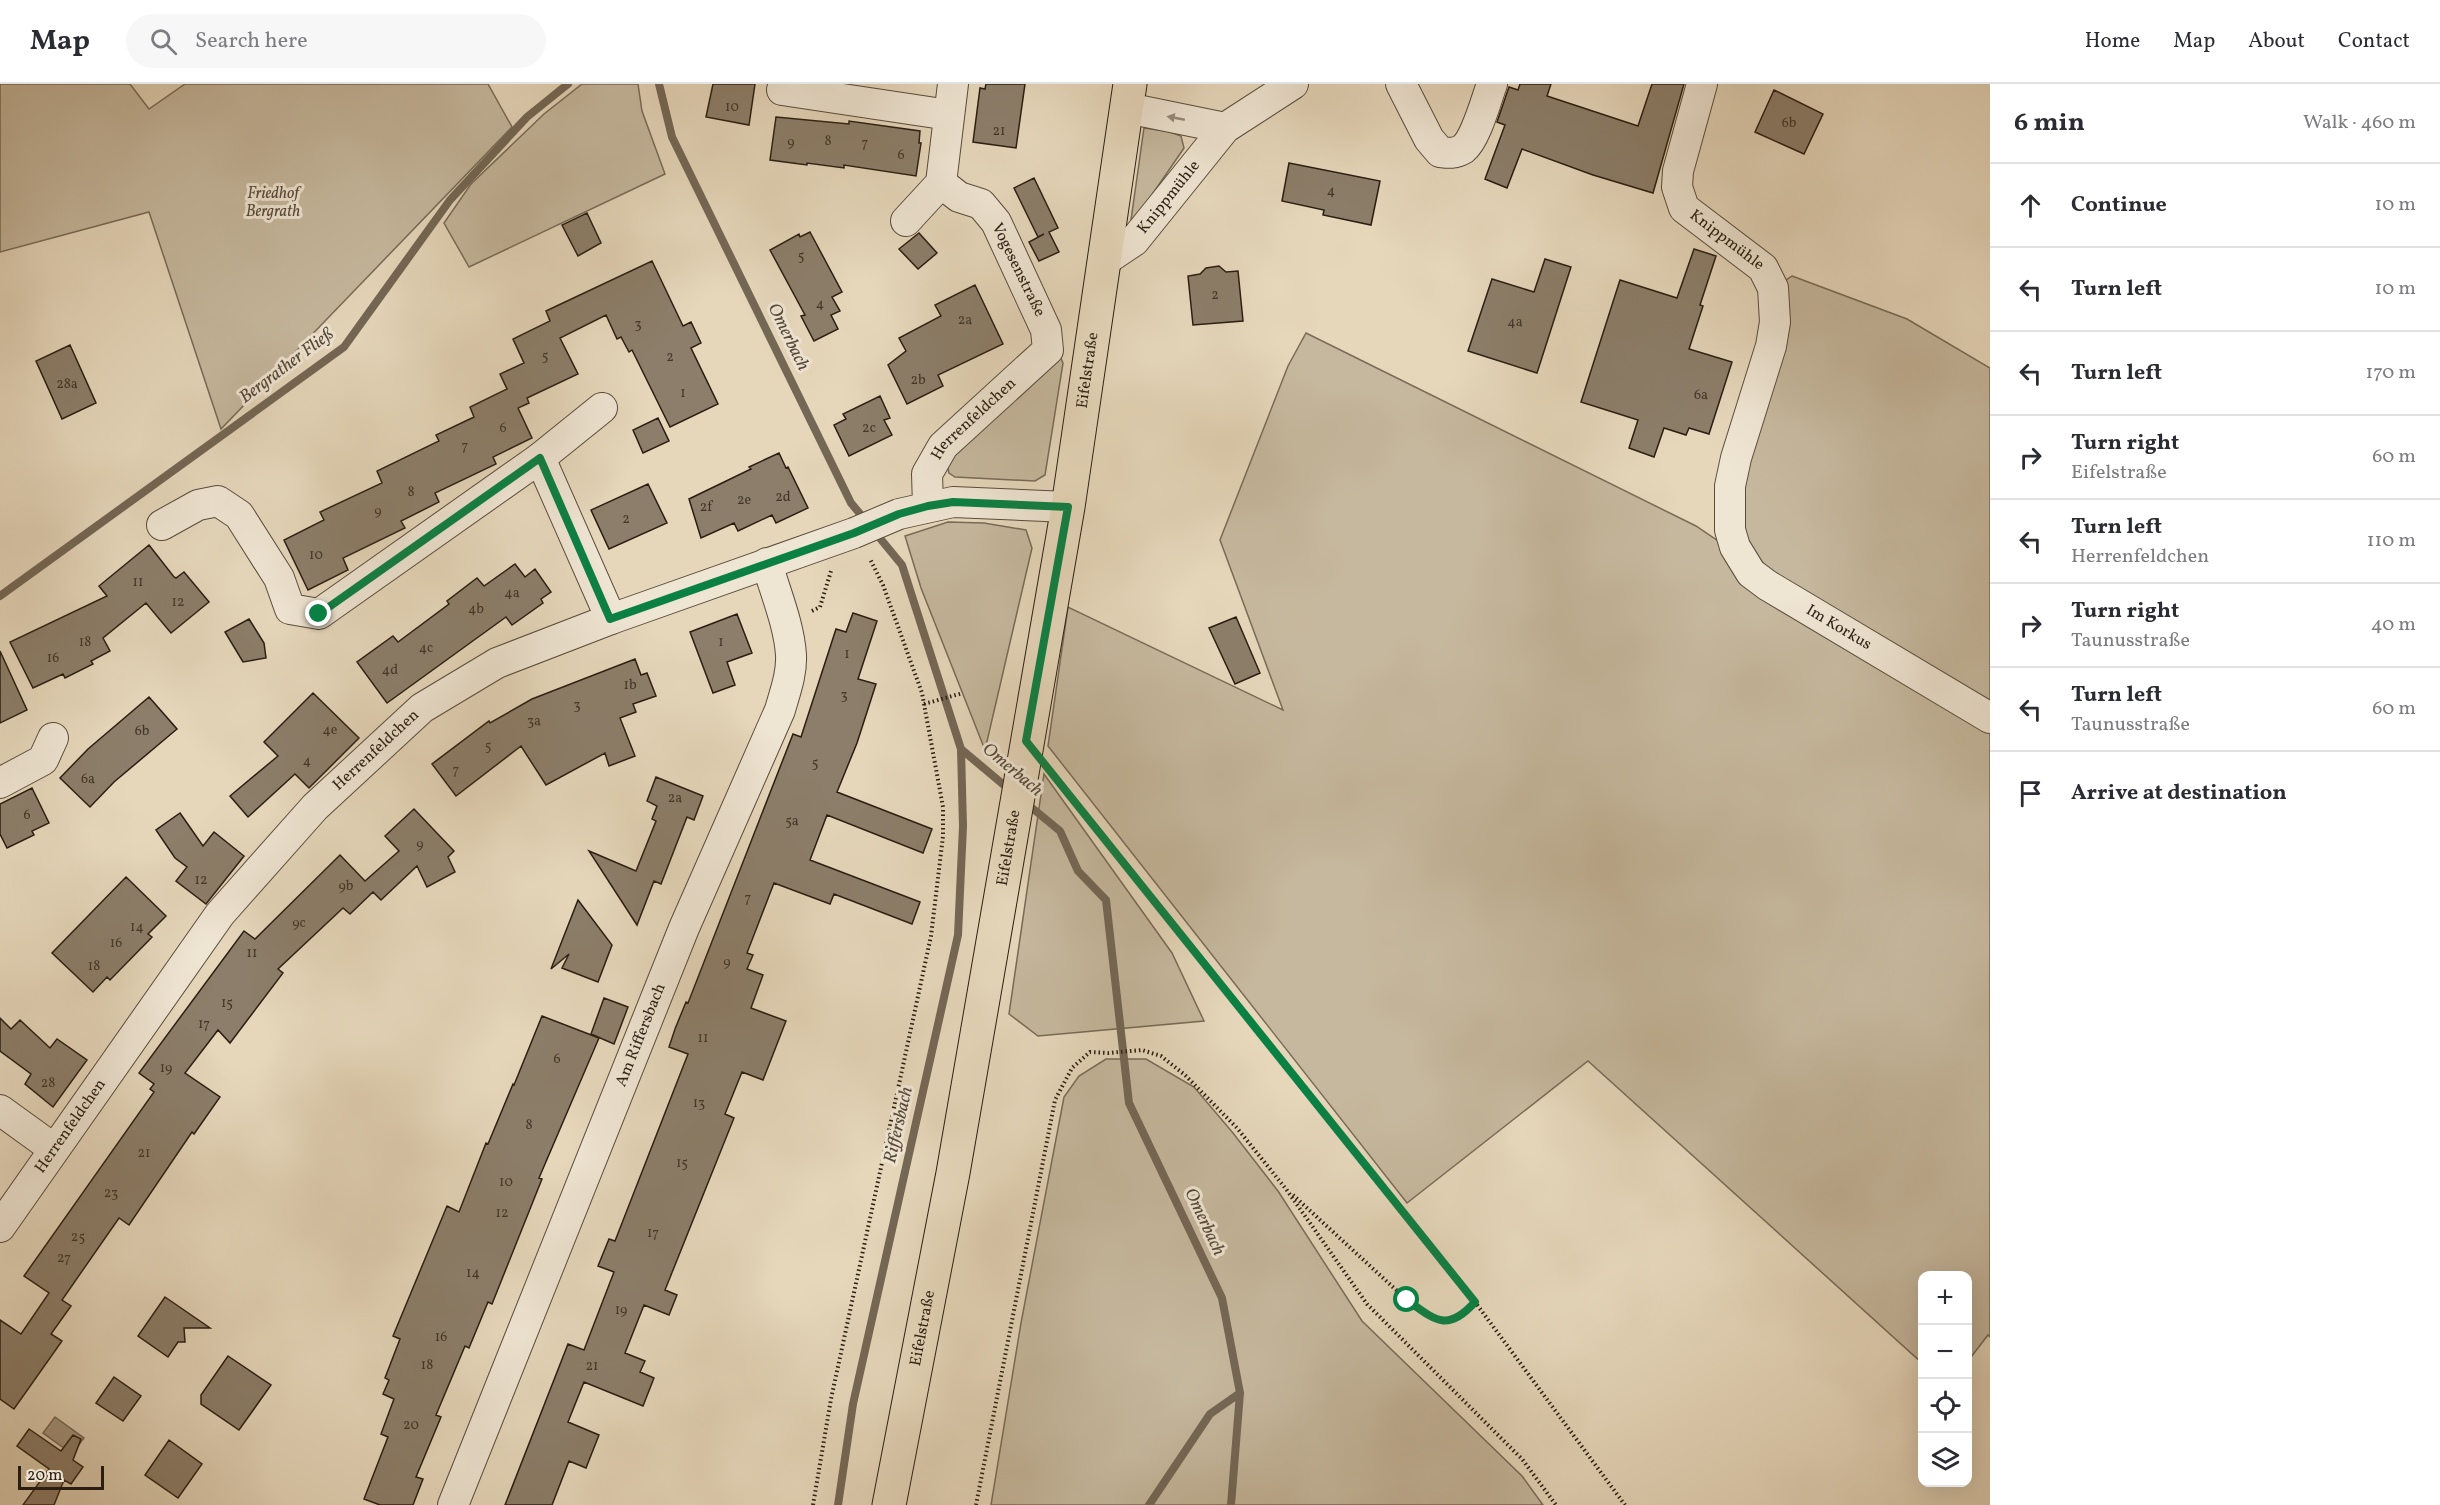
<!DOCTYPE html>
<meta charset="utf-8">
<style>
:root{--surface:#fff;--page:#f7f7f7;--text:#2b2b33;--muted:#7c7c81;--line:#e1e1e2}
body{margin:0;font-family:Vollkorn,serif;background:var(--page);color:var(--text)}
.controls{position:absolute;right:18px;bottom:18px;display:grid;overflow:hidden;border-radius:12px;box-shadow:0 6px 24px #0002}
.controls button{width:54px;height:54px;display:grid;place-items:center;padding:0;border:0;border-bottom:2px solid var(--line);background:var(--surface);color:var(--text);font:30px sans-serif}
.scale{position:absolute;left:18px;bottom:15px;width:86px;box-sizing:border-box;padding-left:6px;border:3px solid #2a1e12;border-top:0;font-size:16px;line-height:21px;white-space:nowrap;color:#2a1e12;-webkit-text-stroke:4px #efe5d3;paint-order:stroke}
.stop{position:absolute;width:18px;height:18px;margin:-14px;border:4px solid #0b8043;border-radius:50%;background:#fff}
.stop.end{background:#0b8043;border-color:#fff;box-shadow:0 2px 6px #0008}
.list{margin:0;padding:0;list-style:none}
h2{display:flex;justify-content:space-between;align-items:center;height:78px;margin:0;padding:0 24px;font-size:26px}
h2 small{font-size:20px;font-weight:400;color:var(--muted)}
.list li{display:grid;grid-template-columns:39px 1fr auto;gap:18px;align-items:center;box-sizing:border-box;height:84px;padding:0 24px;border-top:2px solid var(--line)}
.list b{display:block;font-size:22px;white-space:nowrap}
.list p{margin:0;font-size:20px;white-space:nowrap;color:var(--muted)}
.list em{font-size:20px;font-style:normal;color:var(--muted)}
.icon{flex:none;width:33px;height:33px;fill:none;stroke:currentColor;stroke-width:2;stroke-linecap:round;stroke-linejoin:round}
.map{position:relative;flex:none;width:1990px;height:1421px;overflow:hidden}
header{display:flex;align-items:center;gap:36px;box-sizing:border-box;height:84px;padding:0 30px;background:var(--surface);border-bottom:2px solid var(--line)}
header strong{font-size:28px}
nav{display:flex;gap:33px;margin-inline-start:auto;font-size:21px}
.search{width:420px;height:54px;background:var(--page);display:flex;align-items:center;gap:15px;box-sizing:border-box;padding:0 21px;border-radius:33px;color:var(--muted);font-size:22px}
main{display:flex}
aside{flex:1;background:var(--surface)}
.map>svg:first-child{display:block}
.green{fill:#c6b89e;stroke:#786b58;stroke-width:1.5}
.water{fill:#a69882;stroke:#746755;stroke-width:1.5}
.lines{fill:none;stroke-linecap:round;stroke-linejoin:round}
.stream{stroke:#746755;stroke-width:8}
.building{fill:#8c7e6a;stroke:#2a1e12;stroke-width:1.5}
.minor-casing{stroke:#594c3c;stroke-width:32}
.major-casing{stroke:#2a1e12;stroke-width:35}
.path{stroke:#2a1e12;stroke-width:4;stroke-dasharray:1.5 3;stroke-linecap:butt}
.minor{stroke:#efe5d3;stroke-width:30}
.major{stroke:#e6d7bb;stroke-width:33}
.oneway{fill:#968b7c}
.route{stroke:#0b8043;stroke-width:8}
.labels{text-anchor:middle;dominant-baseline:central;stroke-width:6;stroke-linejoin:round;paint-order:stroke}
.number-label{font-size:14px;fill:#423628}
.park-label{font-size:16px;font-style:italic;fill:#594c3c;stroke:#efe5d3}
.street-label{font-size:16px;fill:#2a1e12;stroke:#efe5d3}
.water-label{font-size:18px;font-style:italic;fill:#554939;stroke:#efe5d3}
</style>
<header>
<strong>Map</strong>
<div class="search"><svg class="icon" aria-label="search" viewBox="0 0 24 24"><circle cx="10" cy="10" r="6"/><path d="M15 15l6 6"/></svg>Search here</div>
<nav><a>Home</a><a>Map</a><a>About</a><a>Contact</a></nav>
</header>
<main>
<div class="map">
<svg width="1990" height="1421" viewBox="0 0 1990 1421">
<rect width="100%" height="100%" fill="#e6d7bb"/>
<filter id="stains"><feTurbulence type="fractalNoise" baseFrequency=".00333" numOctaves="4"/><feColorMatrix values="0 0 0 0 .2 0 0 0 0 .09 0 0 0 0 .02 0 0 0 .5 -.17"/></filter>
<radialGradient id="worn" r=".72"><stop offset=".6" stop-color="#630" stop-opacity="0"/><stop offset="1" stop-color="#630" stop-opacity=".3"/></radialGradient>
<path class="green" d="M0 0H130L149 25 185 0H488L512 43 221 345 149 128 0 168Z
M582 0H638L642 27 665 90 469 183 444 139 471 100 544 30Z
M1144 44 1167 47 1181 52 1184 64 1134 137 1131 136Z
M1792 192 1907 235 1990 284V626L1775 493 1747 460 1735 402 1783 198Z
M1306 249 1696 442 1990 642V1253L1988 1251 1968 1277V1192H1922V1279L1588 977 1407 1119 1048 662 1068 523 1283 626 1220 456 1288 282Z
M1060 272 1063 279 1045 391 1035 397 955 393 949 389 947 381 953 373 1053 275Z
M948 438 984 439 1026 446 1032 464 985 666 921 504 905 452Z
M1044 690 1172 869 1204 937 1038 952 1009 930Z
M1106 975H1146L1194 1003 1233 1049 1278 1107 1362 1237 1522 1392 1543 1421H991L1021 1239 1064 1013 1079 992Z"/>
<path class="water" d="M55 1333 84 1354 72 1370 43 1349Z"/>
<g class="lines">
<path class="stream" d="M659 0 672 53 851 419 866 437
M874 447 902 481 961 665 1011 707
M0 512 344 263 450 116 527 33 568 0
M1026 719 1060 747 1078 787 1106 816 1129 1019 1222 1214 1240 1309 1231 1421
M838 1421 853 1320 958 851 963 742 961 665
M1149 1421 1210 1330 1240 1309"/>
</g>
<path class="building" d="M713 0H755L749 41 706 33Z
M986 0H1025L1016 64 973 58 980 4 985 5Z
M1520 0H1551L1547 12 1638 42 1652 0H1684L1653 109 1593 91 1522 65 1507 104 1485 95 1505 41 1497 38 1509 3 1518 6Z
M1774 6 1823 30 1804 70 1755 48Z
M776 33 849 40V37L920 47 919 59H921L916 92 844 81V84L807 79V81L770 76Z
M1289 79 1380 97 1371 141 1323 131 1324 126 1282 117Z
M1034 94 1058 144 1049 148 1059 168 1039 177 1029 158 1044 150 1038 153 1014 104Z
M587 129 601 159 578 172 562 141Z
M810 148 842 208 832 213 840 227 831 231 838 245 814 257 801 232 805 231 770 166 799 150 800 153Z
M919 149 937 169 918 185 899 165Z
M1694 165 1716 172 1700 221 1703 222 1689 265 1732 278 1709 350 1689 344 1686 351 1664 344 1654 373 1629 364 1638 336 1581 318 1620 196 1677 214Z
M1545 175 1571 183 1537 289 1468 267 1492 195 1534 208Z
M652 177 683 242 691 238 701 259 691 264 718 320 670 343 632 266 629 268 621 253 617 255 606 231 560 254 578 290 527 314 529 319 518 324 532 354 493 373 496 380 435 409 439 418 401 437 405 444 343 474 348 486 308 506 284 456 324 436 320 428 382 399 377 387 439 357 436 351 474 333 470 323 507 305 500 290 524 279 513 255 550 237 546 227Z
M1219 182 1226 188 1238 187 1243 237 1193 241 1188 192 1200 190 1206 184Z
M975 201 1003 260 938 291 943 302 907 320 888 281 906 267 899 254 941 232 935 221Z
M70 261 96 319 62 335 36 277Z
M880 312 890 334 884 336 892 351 849 372 834 341 846 335 843 330Z
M658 334 669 357 643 369 633 346Z
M779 369 786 384 788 383 808 424 776 439 772 431 738 447 734 439 701 454 689 415 751 385 749 383Z
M648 400 667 439 609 465 591 426Z
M149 461 174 493 176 494 184 488 209 518 171 549 146 519 103 554 110 567 91 577 93 580 65 594 63 590 33 604 10 558 107 512 99 502Z
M515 480 525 493 535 485 551 508 541 515 543 519 512 541 506 533 387 619 357 578 393 552 398 558 449 520 447 517 477 494 484 502Z
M853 529 877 537 858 595 876 600 857 659 837 708 932 745 923 769 827 731 810 776 920 818 912 840 834 810 830 820 774 799 747 869 753 871 747 885 763 891 751 924 786 937 763 996 742 988 725 1030 734 1034 665 1206 677 1211 669 1231 644 1221 625 1269 645 1277 640 1288 654 1294 643 1322 584 1298 568 1338 599 1351 586 1384 569 1377 552 1421H505L568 1260 584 1266 614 1188 598 1182 609 1155 615 1157 688 970 669 963 675 945 686 918 688 919 793 650 801 653 836 545 846 548Z
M737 530 752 569 727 578 735 601 713 609 690 548Z
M1236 533 1260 589 1235 600 1209 544Z
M249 535 264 559 266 574 243 578 225 548Z
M0 567 27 626 0 639Z
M635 575 641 591 647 589 656 612 633 620 636 628 620 634 635 672 609 682 605 669 546 701 521 662 456 712 432 680 489 637 490 639 532 615Z
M313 609 359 654 309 704 295 690 248 733 230 712 278 672 264 658Z
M149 613 177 645 114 698 90 723 60 694 88 665Z
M656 693 703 712 694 736 687 733 661 800 654 797 637 841 589 767 636 787 656 737 652 735 657 722 647 717Z
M32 704 49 739 32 747 34 751 7 764 0 750V720Z
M414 725 454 767 448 773 455 788 427 803 417 782 381 816 373 808 350 830 343 824 278 885 283 889 230 959 218 946 185 989 220 1013 194 1050 192 1048 129 1141 119 1134 62 1216 71 1222 51 1250 62 1257 14 1325 0 1315V1236L21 1250 49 1209 24 1192 154 1008 150 1005 154 1000 139 989 244 847 255 855 340 771 365 797 399 767 385 752Z
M180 729 203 762 214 748 244 772 206 820 176 797 187 783 175 774 156 746Z
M126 793 166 832 148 850 152 853 110 896 107 893 93 908 52 869Z
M578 816 612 861 598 898 562 884 569 870 551 885Z
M604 914 628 923 614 960 591 950Z
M542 932 599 954 539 1094 542 1095 492 1220 488 1218 469 1264 465 1262 436 1331 441 1333 416 1393 423 1395 413 1421H380L364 1415 388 1353 381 1350 394 1315 383 1310 389 1296 385 1294 400 1255 393 1252 447 1122 459 1128 486 1059 488 1060 513 1000 514 1001Z
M0 934 11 945 20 936 50 964 57 955 87 976 53 1023 25 1000 31 990 0 967Z
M165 1213 210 1244H184L185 1258H178L168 1273 138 1252Z
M228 1272 271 1301 239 1346 201 1320V1311Z
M114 1293 141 1312 123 1337 96 1319Z
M29 1345 61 1367 73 1351 81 1355 73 1376 83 1383 71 1400 64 1396 54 1421H23L49 1385 17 1362Z
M169 1356 202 1380 178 1414 145 1391Z"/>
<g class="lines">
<g class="minor-casing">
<g id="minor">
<path d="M1401 0 1429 55 1440 68C1448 69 1455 70 1463 65 1476 55 1486 16 1492 0"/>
<path id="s1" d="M1702 0 1678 87 1677 103 1684 124 1763 184 1773 204 1775 238 1771 262 1736 374 1730 402V446L1735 463 1751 489 1767 501 1990 634"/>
<path d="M782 6 949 31"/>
<path d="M1127 24 1225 44"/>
<path d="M906 137 941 99 953 0"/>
<path id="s2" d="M1104 177 1134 157 1225 44 1293 0"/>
<path d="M540 374 602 324"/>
<path id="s3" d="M928 421 927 390 943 362 1048 266 1046 246 996 138 981 120 959 113 941 99"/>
<path d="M162 441 198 421 218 417 239 431 279 494 290 525 319 530 540 374 611 535"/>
<path d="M0 699 43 676 53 654"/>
<path d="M0 1026 54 1065"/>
<path id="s4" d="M0 1143 220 830 315 723 422 624 497 579 611 535 854 449 899 430 953 418 1068 423"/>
<path id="s5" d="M453 1421 684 844 780 626C785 608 792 590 791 571 789 540 775 508 767 479"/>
</g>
</g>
<g class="major-casing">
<g id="major">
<path id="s6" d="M889 1421 953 1089 1068 423 1130 0"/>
</g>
</g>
<path class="path" d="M812 527 820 523 831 487
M924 620 963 609
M1053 690 1475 1218 1625 1421
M1293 1111 1407 1216 1434 1236 1452 1237 1467 1227 1475 1218
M813 1421 831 1315 931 852 943 752V723L922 609 883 501 870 475
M976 1421 1055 1016 1072 984 1090 968 1108 969 1142 966 1161 972 1185 991 1237 1044 1286 1105 1367 1220 1522 1375 1556 1421"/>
<use href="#minor" class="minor"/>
<use href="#major" class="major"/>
</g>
<defs><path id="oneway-solid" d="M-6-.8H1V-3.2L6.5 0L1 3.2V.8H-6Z" transform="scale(1.5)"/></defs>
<use class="oneway" href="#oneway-solid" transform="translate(1176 34) rotate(-169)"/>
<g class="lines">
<path class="route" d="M319 530 540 374 610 535 854 449 899 430 928 422 953 418 1068 423 1026 657 1475 1218C1447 1249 1435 1236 1407 1216"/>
</g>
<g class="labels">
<g class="number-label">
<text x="732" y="23">10</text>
<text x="1789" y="39">6b</text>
<text x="999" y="47">21</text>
<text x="828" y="57">8</text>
<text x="791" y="58">9</text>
<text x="865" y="59">7</text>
<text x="901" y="71">6</text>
<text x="1331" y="107">4</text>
<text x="801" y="172">5</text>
<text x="1215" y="211">2</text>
<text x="820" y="220">4</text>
<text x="965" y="236">2a</text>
<text x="1515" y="238">4a</text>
<text x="638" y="240">3</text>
<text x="545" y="272">5</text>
<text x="670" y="273">2</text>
<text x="918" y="296">2b</text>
<text x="67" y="300">28a</text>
<text x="683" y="309">1</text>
<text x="1701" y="311">6a</text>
<text x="503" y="344">6</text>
<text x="869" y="344">2c</text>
<text x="465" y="362">7</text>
<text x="411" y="408">8</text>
<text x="783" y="413">2d</text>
<text x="744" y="416">2e</text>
<text x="706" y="423">2f</text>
<text x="378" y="427">9</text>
<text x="626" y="435">2</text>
<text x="316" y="471">10</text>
<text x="138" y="498">11</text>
<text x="512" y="509">4a</text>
<text x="178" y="518">12</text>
<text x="476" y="525">4b</text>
<text x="85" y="558">18</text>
<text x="721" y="558">1</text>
<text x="426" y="564">4c</text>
<text x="847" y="570">1</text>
<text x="53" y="574">16</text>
<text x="390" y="586">4d</text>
<text x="630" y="601">1b</text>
<text x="844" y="611">3</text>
<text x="577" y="621">3</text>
<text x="534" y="637">3a</text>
<text x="330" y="646">4e</text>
<text x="142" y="647">6b</text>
<text x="488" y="662">5</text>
<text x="307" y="677">4</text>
<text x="815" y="679">5</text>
<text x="456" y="686">7</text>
<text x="88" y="695">6a</text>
<text x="675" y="714">2a</text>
<text x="27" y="731">6</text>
<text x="792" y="737">5a</text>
<text x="420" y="760">9</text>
<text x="201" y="796">12</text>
<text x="346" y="802">9b</text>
<text x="748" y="814">7</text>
<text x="299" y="839">9c</text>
<text x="137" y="843">14</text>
<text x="116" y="859">16</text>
<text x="252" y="869">11</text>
<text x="727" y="878">9</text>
<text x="94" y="882">18</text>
<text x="227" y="919">15</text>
<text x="204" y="940">17</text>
<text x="703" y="954">11</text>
<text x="557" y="975">6</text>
<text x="166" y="984">19</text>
<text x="48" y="999">28</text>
<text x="699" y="1019">13</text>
<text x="529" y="1041">8</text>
<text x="144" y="1069">21</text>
<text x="682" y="1079">15</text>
<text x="506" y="1098">10</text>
<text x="111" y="1109">23</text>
<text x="502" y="1129">12</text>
<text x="653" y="1149">17</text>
<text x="78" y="1153">25</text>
<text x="64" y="1174">27</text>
<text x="473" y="1189">14</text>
<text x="621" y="1226">19</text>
<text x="441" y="1253">16</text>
<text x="427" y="1281">18</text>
<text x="592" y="1282">21</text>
<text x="411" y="1341">20</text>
</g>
<g class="park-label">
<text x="273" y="110">Friedhof<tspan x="273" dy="18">Bergrath</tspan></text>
</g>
<g class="street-label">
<text stroke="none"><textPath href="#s2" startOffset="92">Knippmühle</textPath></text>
<text stroke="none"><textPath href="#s1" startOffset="182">Knippmühle</textPath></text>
<text transform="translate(1018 186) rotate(64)">Vogesenstraße</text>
<text stroke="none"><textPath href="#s6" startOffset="1152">Eifelstraße</textPath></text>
<text stroke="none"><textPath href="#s3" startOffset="104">Herrenfeldchen</textPath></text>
<text stroke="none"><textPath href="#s1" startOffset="650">Im Korkus</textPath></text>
<text stroke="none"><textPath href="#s4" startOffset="609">Herrenfeldchen</textPath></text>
<text stroke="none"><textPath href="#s6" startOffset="668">Eifelstraße</textPath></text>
<text stroke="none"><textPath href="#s5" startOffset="506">Am Riffersbach</textPath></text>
<text stroke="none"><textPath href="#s4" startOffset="123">Herrenfeldchen</textPath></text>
<text stroke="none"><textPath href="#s6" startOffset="180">Eifelstraße</textPath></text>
</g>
<g class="water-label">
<text transform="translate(788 253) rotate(64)">Omerbach</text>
<text transform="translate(287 282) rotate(-37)">Bergrather Fließ</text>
<text transform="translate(1012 686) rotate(40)">Omerbach</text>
<text transform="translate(899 1041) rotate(-77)">Riffersbach</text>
<text transform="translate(1204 1138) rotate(65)">Omerbach</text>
</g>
</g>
<rect width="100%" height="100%" filter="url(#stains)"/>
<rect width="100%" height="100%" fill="url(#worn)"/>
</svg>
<div class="controls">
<button>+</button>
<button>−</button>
<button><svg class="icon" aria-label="locate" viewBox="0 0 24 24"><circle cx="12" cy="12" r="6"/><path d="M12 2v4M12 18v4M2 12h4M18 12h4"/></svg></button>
<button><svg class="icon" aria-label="layers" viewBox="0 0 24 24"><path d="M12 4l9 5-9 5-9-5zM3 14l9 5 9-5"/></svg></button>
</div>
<div class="scale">20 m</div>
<div class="stop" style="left:1407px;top:1216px"></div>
<div class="stop end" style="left:319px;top:530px"></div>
</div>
<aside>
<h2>6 min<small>Walk · 460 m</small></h2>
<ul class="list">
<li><svg class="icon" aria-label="ahead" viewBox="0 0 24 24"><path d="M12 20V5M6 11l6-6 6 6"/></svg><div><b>Continue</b></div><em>10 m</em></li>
<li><svg class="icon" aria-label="left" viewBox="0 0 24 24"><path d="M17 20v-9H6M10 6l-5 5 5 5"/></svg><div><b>Turn left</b></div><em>10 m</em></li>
<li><svg class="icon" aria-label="left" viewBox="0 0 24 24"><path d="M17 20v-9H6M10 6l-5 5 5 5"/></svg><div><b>Turn left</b></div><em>170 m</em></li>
<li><svg class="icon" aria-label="right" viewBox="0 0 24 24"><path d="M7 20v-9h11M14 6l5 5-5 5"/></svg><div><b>Turn right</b><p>Eifelstraße</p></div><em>60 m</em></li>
<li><svg class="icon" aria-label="left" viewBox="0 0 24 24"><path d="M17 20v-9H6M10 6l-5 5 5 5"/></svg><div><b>Turn left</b><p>Herrenfeldchen</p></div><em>110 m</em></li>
<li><svg class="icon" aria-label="right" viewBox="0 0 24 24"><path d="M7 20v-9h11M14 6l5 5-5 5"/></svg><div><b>Turn right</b><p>Taunusstraße</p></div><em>40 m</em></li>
<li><svg class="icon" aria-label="left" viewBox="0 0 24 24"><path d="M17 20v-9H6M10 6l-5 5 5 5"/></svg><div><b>Turn left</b><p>Taunusstraße</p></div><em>60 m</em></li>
<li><svg class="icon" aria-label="arrive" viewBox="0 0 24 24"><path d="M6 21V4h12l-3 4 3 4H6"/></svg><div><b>Arrive at destination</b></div></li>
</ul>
</aside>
</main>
